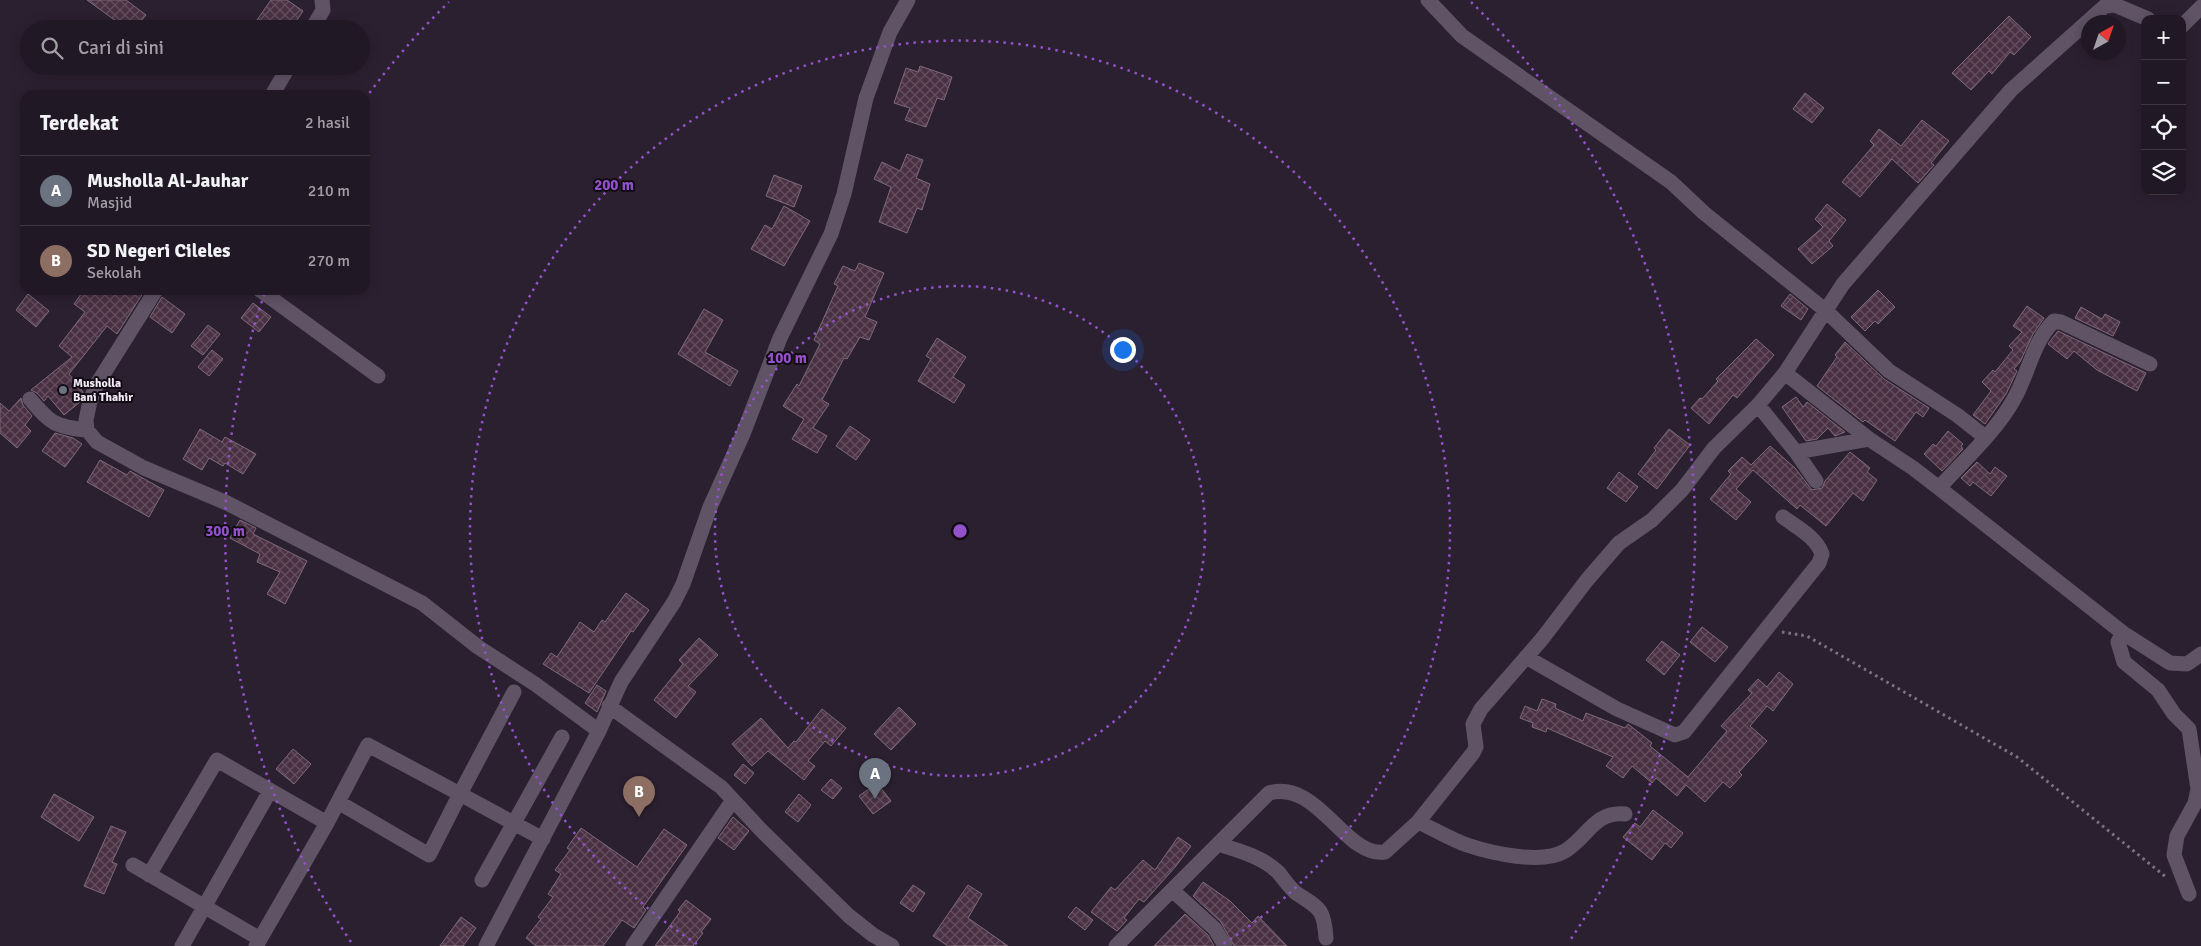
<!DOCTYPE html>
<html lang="id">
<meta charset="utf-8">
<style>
:root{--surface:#201824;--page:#28212c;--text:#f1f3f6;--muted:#a2a0a6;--line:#3d3741;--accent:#1a73e8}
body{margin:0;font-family:Signika,sans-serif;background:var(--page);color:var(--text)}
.controls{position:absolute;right:15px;top:15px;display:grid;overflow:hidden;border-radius:10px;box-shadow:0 2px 12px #0003}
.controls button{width:45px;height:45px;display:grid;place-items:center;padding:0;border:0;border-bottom:1px solid var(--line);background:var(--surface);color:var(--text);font:25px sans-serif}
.compass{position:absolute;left:2081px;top:15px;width:45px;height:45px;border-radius:50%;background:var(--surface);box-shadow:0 2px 12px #0003;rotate:40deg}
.you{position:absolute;left:1122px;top:349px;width:18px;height:18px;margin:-12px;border:4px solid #fff;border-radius:50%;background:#1a73e8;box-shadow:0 0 0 8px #1a73e833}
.badge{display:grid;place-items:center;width:32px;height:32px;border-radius:50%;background:var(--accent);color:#fff;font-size:16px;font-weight:700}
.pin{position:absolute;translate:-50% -41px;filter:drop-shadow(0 1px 2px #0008)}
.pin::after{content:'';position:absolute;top:26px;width:18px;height:15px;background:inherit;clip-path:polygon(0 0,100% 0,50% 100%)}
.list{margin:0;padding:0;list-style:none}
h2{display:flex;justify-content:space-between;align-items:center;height:65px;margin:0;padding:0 20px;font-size:21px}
h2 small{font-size:16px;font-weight:400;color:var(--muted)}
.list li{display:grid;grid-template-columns:32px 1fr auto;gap:15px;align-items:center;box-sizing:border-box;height:70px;padding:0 20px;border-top:1px solid var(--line)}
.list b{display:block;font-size:19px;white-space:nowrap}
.list p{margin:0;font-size:16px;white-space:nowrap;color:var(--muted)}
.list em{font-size:16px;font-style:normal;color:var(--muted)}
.icon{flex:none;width:28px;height:28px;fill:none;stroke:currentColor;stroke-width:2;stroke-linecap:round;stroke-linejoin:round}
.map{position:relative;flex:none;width:2201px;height:946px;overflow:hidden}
.search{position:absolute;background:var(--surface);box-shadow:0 2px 12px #0003;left:20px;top:20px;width:350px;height:55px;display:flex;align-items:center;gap:12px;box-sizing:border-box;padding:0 18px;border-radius:28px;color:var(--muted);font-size:19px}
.panel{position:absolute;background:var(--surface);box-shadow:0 2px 12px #0003;left:20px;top:90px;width:350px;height:205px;border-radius:15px}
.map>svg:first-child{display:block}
.building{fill:url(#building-cross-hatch);stroke:#7e6a79}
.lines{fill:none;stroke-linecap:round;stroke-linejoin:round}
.path{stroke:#7d7381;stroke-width:3;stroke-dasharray:2.5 4;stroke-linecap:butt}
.minor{stroke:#605366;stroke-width:15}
.ring{fill:none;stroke:#9352ca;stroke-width:2.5;stroke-dasharray:2.5 5}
.worship-dot{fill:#6b7280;stroke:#110c13;stroke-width:2}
.labels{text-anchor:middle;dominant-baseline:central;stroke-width:4;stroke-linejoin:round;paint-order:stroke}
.poi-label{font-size:12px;font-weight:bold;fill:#f3ebf6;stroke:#110c13;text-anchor:start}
.centre{fill:#9352ca;stroke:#110c13;stroke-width:2.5}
.ring-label{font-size:15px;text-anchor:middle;font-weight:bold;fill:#9352ca;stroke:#110c13;stroke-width:4;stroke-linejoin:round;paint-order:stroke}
</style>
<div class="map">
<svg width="2201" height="946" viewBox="0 0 2201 946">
<defs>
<pattern id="building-cross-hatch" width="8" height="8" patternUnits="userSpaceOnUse" patternTransform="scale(1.25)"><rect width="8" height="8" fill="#493143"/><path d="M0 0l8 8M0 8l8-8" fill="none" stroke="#644f5f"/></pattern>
</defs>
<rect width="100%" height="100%" fill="#2b2030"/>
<path class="building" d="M87 0H126L146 15 142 20 155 29H127Z
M271 0H287L303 11 291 29H270L257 20Z
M2009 16 2031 37 2014 55 2010 52 1992 74 1989 71 1971 90 1952 73Z
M920 66 952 77 944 100 937 98 926 127 905 120 910 108 894 103 906 68 918 72Z
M1805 93 1824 108 1812 123 1793 109Z
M1922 120 1949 141 1931 163 1934 165 1918 183 1892 159 1860 197 1842 182 1874 145 1870 141 1879 129 1901 146Z
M907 154 923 160 916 178 930 184 922 210 917 208 907 233 879 222 891 187 874 179 882 162 900 171Z
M774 175 802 186 794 207 766 196Z
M1827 204 1846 220 1829 241 1833 246 1812 264 1798 249 1823 227 1815 219Z
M784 206 810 221 784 266 751 249 765 225 772 229Z
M859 263 884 273 865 317 877 322 869 340 860 337 847 359 844 358 822 400 829 404 813 428 827 436 817 453 792 439 804 419 783 406 797 384 799 386 820 344 814 340 838 286 834 284 843 266 855 271Z
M84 290H145L117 334 107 326 69 374 83 392 80 402 64 415 48 396 44 401 37 393 31 390 72 357 59 346 85 312 74 304Z
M1878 290 1895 307 1878 324 1875 321 1865 331 1851 317Z
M28 294 49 311 36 327 16 310Z
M1790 294 1808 309 1801 320 1781 306Z
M162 297 185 314 172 333 150 317Z
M253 303 271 317 259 332 241 318Z
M2027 306 2044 318 2033 334 2020 362 2014 369 2017 371 2006 394 1985 424 1973 415 1991 391 1982 382 1993 370 1995 372 2013 350 2009 346 2022 332 2013 326Z
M2081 307 2102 319 2105 314 2120 322 2113 336 2075 318Z
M704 309 723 320 705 352 738 371 730 386 678 354Z
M208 325 220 334 203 355 191 346Z
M2058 331 2146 373 2137 391 2097 370 2074 351 2067 359 2048 344Z
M937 338 966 357 953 377 965 385 954 403 918 381 931 359 926 356Z
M1756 339 1774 355 1737 398 1733 395 1709 424 1691 408 1700 398 1702 399 1718 381 1716 379Z
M1845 342 1884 379 1929 408 1923 417 1916 412 1895 441 1865 420 1863 422 1817 386 1837 357 1835 355Z
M212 350 223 359 209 376 198 367Z
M1796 397 1803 407 1807 402 1845 432 1835 436 1828 428 1817 439 1806 441 1782 407Z
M21 398 23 405 32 416 25 425 31 431 17 448 0 433V403L9 411Z
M850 426 870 440 856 460 836 446Z
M200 429 222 442 225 437 256 454 243 474 225 463 223 466 209 458 202 470 183 459Z
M1669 429 1690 445 1657 489 1638 474 1656 450 1654 448Z
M1948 431 1963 444 1961 446 1963 449 1942 471 1924 454 1933 444 1936 446Z
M55 433 73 438 82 444 65 467 42 451Z
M1770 446 1795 468 1812 490 1822 488 1825 481 1850 452 1870 468 1867 472 1877 480 1863 501 1853 493 1826 526 1800 505 1797 509 1753 470 1736 489 1751 502 1736 520 1710 499 1731 474 1728 471 1742 457 1751 465Z
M100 460 127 475 130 471 164 490 149 517 87 482Z
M1977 462 1990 474 1995 467 2007 476 1991 496 1973 482 1970 486 1961 478Z
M1619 472 1638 487 1626 502 1607 488Z
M240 520 256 528 253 534 307 561 285 604 267 594 280 572 257 562 260 554 230 538Z
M626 593 649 610 633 632 631 631 589 693 543 664 551 653 557 657 580 622 594 632 602 620 605 622Z
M1702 627 1728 647 1715 662 1690 642Z
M699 638 718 655 688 686 696 692 676 718 654 700 683 664 679 660Z
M1662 641 1680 655 1664 675 1646 660Z
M1779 672 1793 684 1773 711 1767 706 1750 726 1767 741 1739 772 1742 775 1730 788 1723 782 1705 802 1686 785 1677 796 1656 778 1652 783 1632 766 1623 778 1606 766 1613 757 1547 728 1546 732 1532 727 1533 723 1520 718 1525 706 1537 711 1542 699 1556 704 1555 708 1583 721 1586 713 1625 728 1628 724 1652 743 1650 746 1688 777 1727 731 1721 726 1752 693 1748 690 1758 679 1767 687Z
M597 685 606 691 597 712 585 703Z
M899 707 916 724 891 750 874 734Z
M822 709 846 728 831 746 825 741 808 761 815 766 804 780 768 751 752 766 732 744 761 718 788 748 794 741 796 742Z
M293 749 311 764 294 784 276 769Z
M743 764 754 773 745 784 734 775Z
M831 779 842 788 833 799 821 790Z
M877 783 891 801 873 814 859 796Z
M54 794 94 817 79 841 41 817Z
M799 794 811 805 798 822 785 812Z
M1653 810 1683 833 1671 848 1665 843 1652 860 1623 837 1635 823 1640 827Z
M733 817 749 831 734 850 718 838Z
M111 826 126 832 112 862 117 864 104 894 84 886Z
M581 828 637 867 664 829 687 845 643 907 646 910 634 928 622 920 603 946H536L526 938 541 919 538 917 553 897 548 894 561 874 555 870 570 850 567 848Z
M1178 837 1191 846 1176 866 1144 902 1139 899 1124 918 1127 920 1117 931 1091 912 1111 887 1115 890 1143 860 1155 870Z
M1203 882 1230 901 1252 923 1258 916 1287 946H1234L1221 922 1193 896Z
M913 885 925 893 913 912 900 903Z
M968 885 982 894 968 918 1008 946H948L933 936Z
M686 900 711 919 701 932 703 933 693 946H655L680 912 678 910Z
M1076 907 1093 920 1085 930 1068 917Z
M1185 914 1208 935 1214 946H1154Z
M461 917 476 928 463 946H440Z"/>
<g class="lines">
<path class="path" d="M1782 632 1807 636 2017 757 2166 877"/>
<path class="minor" d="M1428 0 1462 36 1671 182 1704 213 1825 310 1889 371 1957 415 1985 437
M2182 26 2201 7
M312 29 323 10 322 0
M272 95 289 66
M156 290 97 384 90 401 86 420 87 430 97 442 144 468 227 503 422 603 478 647 535 684 599 731
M260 290 378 376
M1785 373 1869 439 1913 468 1939 488C1964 460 1995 433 2014 399 2028 375 2033 341 2054 321L2061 322 2150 364
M30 399C50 423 55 427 87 430
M1758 405 1796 452 1869 439
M1796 452 1816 481
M1939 488 2123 633 2170 663 2187 664 2201 654
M2123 633 2118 642 2124 662 2158 690 2174 714 2189 729 2198 789 2195 803 2177 836 2174 855 2189 894
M1526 657 1617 709 1675 735 1684 732 1819 563 1822 554C1816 537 1798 528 1783 517
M609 706 721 787 760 829 849 916 873 935 892 946
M338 802 368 745 460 794 514 692
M1418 822C1434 829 1450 839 1467 845 1491 853 1542 865 1565 851 1588 837 1594 811 1625 814
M1218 844C1239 851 1261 856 1278 872 1284 879 1289 887 1296 893 1319 908 1324 908 1326 938
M133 865 260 939
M149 875 217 760 327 823 338 802 429 855 460 794 543 839
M482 880 562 737
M1172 890 1215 929 1225 946
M182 946 270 791
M256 946 327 823
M486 946 599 731 621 682 674 602 683 584 710 507 743 434 780 338 831 234 844 194 866 98 890 32 908 0
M633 946 733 800
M1116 946 1269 793C1318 779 1345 858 1385 852L1418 822 1473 753 1476 747 1473 724 1481 709 1542 639 1587 580 1619 543 1652 520 1682 490 1714 448 1758 405 1785 373 1843 284 2011 90 2105 6 2115 5 2148 19"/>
</g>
<g class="ring">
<circle cx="960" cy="531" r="245"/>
<path d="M697 944A490 490 0 1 1 1223 944"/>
<path d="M351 942A735 735 0 0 1 265 292M365 99A735 735 0 0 1 449 2M1471 2A735 735 0 0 1 1569 942"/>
</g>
<circle class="worship-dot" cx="63" cy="390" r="5"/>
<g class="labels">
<g class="poi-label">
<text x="73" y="383">Musholla<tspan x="73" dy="14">Bani Thahir</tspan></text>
</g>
</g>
<circle cx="960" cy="531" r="8" class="centre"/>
<g class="ring-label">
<text x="614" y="190">200 m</text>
<text x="787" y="363">100 m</text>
<text x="225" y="536">300 m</text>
</g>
</svg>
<div class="controls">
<button>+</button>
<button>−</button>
<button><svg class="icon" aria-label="locate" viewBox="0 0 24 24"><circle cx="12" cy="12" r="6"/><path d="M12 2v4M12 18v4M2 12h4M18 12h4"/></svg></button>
<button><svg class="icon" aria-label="layers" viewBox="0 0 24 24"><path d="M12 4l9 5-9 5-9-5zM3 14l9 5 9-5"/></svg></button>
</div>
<svg class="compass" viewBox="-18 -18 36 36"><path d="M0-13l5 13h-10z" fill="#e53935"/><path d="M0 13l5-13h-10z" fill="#a2a0a6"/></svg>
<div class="you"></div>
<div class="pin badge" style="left:875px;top:799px;background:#6b7280">A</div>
<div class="pin badge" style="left:639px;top:817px;background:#8d6e63">B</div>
<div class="search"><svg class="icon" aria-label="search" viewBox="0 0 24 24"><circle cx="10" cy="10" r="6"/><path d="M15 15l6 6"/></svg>Cari di sini</div>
<section class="panel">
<h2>Terdekat<small>2 hasil</small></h2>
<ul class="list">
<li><span class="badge" style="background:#6b7280">A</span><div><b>Musholla Al-Jauhar</b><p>Masjid</p></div><em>210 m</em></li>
<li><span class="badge" style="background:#8d6e63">B</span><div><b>SD Negeri Cileles</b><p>Sekolah</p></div><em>270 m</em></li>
</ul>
</section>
</div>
